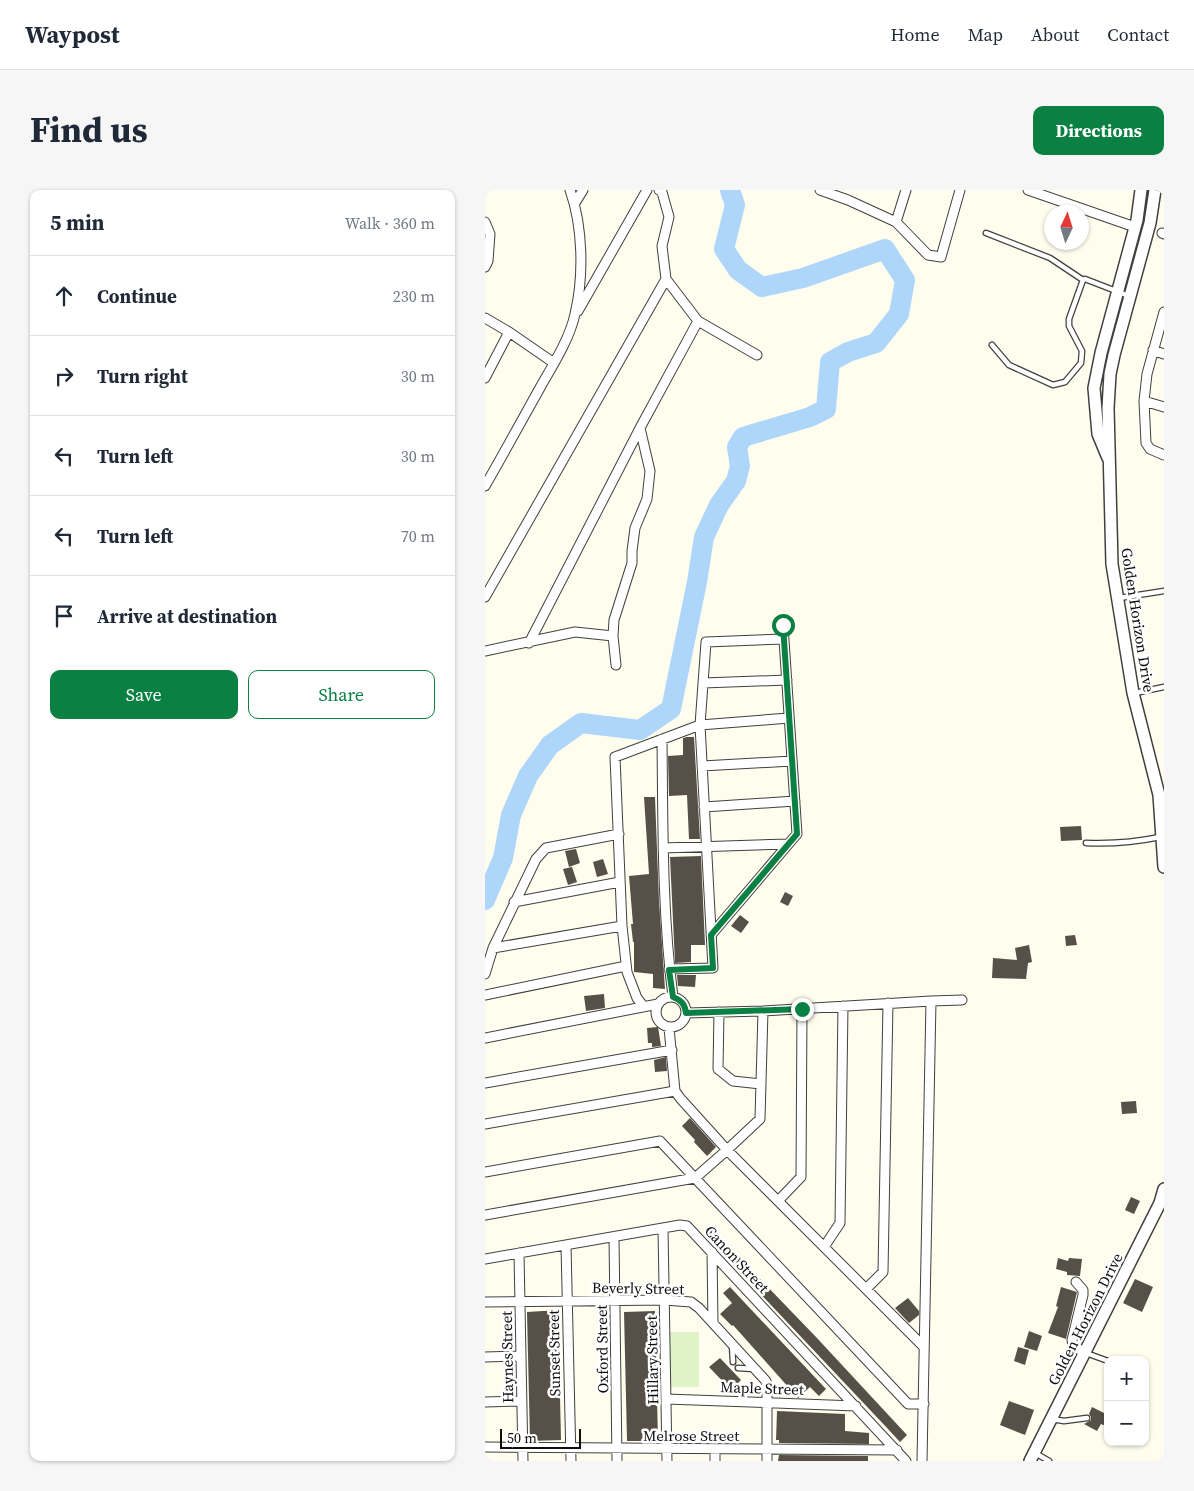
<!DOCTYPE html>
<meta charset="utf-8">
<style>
:root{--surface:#fff;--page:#f6f6f7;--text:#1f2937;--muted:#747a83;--line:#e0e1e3;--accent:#0b8043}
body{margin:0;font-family:"Source Serif 4",serif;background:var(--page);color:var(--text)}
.controls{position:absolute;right:15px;bottom:15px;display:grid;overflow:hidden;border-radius:10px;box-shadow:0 1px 4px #0004}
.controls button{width:45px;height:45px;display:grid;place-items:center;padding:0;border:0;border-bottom:1px solid var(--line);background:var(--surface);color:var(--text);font:25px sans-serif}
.compass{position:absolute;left:559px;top:15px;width:45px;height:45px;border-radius:50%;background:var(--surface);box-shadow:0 1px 4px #0004;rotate:4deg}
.scale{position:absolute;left:15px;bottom:12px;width:81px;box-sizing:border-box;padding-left:5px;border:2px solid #0d0d0d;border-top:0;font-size:14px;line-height:18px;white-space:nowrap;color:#0d0d0d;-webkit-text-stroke:4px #fff;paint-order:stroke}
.stop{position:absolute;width:15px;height:15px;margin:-11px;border:4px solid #0b8043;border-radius:50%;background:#fff}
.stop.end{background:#0b8043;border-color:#fff;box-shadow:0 1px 5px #0008}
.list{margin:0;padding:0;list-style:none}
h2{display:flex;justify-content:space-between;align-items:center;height:65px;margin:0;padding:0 20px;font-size:21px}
h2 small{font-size:16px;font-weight:400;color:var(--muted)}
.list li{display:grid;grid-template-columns:32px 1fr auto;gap:15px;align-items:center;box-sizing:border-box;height:80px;padding:0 20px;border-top:1px solid var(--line)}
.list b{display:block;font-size:19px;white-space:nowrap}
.list em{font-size:16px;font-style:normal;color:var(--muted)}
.actions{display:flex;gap:10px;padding:15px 20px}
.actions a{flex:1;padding:11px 0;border:1px solid var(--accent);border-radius:10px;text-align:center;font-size:18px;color:var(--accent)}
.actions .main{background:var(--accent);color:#fff}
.icon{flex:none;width:28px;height:28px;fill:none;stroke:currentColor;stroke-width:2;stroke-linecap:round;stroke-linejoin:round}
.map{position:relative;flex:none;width:679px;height:1271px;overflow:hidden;border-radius:10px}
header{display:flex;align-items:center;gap:30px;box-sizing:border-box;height:70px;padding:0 25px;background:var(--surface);border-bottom:1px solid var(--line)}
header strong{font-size:24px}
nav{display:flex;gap:28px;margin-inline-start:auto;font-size:18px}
.intro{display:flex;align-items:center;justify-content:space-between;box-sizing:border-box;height:120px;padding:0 30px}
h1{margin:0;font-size:35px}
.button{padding:12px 22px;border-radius:10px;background:var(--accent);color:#fff;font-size:18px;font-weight:700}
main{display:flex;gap:30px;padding:0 30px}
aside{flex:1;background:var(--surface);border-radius:10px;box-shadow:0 1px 4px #0004}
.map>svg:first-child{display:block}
.pitch{fill:#dff3c7}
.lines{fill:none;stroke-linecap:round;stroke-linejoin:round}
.river{stroke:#aed6fa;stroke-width:20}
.building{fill:#575049}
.service-casing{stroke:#404040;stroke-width:7}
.minor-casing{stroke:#404040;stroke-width:11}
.tertiary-casing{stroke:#404040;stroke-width:14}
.service{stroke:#fff;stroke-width:4.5}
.minor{stroke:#fff;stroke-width:9}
.tertiary{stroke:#fff;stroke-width:11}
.route{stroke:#0b8043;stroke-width:6}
.labels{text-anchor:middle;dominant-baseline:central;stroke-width:5;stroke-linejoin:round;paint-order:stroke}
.street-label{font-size:15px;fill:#0d0d0d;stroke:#fff}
</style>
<header>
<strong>Waypost</strong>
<nav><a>Home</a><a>Map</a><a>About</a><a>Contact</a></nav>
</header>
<div class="intro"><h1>Find us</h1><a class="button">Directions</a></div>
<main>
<aside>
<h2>5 min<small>Walk · 360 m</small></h2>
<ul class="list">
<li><svg class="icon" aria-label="ahead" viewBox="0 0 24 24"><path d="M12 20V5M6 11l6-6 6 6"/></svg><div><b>Continue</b></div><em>230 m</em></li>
<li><svg class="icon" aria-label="right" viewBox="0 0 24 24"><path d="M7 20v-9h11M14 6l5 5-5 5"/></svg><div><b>Turn right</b></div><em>30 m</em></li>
<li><svg class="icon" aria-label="left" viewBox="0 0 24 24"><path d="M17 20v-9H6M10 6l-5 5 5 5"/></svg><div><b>Turn left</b></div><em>30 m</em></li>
<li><svg class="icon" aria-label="left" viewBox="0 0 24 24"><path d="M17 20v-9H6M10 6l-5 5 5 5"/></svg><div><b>Turn left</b></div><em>70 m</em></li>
<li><svg class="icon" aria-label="arrive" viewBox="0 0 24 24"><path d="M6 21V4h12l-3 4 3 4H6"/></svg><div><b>Arrive at destination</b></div></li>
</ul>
<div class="actions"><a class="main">Save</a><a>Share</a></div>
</aside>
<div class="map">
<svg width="679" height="1271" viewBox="0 0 679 1271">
<rect width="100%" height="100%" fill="#fffded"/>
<path class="pitch" d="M185 1142H214V1197H185Z"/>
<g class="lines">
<path class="river" d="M0 710 18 668 26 625 43 586 65 555 96 533 155 540 186 519 212 392 219 347 234 315 251 291 255 276 252 257 258 247 325 227 341 219 345 172 363 162 391 153 414 124 420 90 400 59 318 88 277 97 253 80 239 59 250 15 245 0"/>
</g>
<path class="building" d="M202 547H209L215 649H204L202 605 184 606 183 566 198 565V548Z
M159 607H170L174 711 180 799 168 798V784L149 782V752H148L146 734H148L144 686 164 684Z
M596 636 597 650 576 651 575 637Z
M91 659 95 673 84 677 80 661Z
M216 666 220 755H206V772L190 773 185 667Z
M118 669 123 684 112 687 108 672Z
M87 677 92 692 83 695 78 679Z
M300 702 308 706 303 716 295 712Z
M255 725 264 732 256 743 246 736Z
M590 745 592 755 581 756 580 746Z
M544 755 547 772 543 773 541 789 507 788 508 768 532 770 530 758Z
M192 785H211L210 797 193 796Z
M119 804 120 818 101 821 99 806Z
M173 837 176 856 167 857V853H163L162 838Z
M181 867 182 881 170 882 169 870Z
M651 911 652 923 637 924 636 912Z
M205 928 231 957 222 966 209 952 210 950 197 936Z
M646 1007 655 1011 649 1024 640 1020Z
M227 1039 331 1147 422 1245 415 1252 403 1239 220 1045Z
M573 1068 583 1071 584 1068 597 1069 595 1086 582 1085V1082L571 1079Z
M650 1089 668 1097 657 1122 638 1113Z
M245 1097 341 1199 334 1206 325 1197 313 1208 248 1135 247 1136 235 1124 247 1113 238 1103Z
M576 1097 592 1102 581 1149 563 1143 573 1117 571 1116Z
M423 1108 434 1121V1125L424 1133 410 1118Z
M58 1121H73L76 1250 45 1251 42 1122Z
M170 1121 173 1251H142L139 1122Z
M544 1141 557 1146 552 1161 539 1157Z
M533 1157 544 1160 540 1175 529 1171Z
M235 1168 256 1190 246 1200 224 1177Z
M524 1211 549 1220 540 1245 515 1235Z
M607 1217 623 1225V1237L616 1234 612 1241 599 1234 606 1230V1227L604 1224Z
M292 1221 360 1224V1241L384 1243V1254L294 1253V1250H291Z
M294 1265 383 1266V1271H293Z"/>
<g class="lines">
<g class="service-casing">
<path id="service" d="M501 43 565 68 598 90
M507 155 524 175 568 195 580 192 596 173 597 161 584 136V129L598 90 600 89 644 106
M634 408 679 401
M650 503 679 497
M601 653C626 654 651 652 675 647
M247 1155 248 1172
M601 1163 623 1171
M253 1178 269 1179
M567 1229 579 1231 602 1228
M550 1263 564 1271"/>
</g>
<g class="minor-casing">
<path id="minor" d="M174 0 177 2 184 27 177 56 181 89 213 131 272 165
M335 0 363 10 411 32 443 65 456 67 475 0
M543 0 650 37
M90 13 98 0
M0 32 5 44 3 71 0 77
M411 32 421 0
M677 43 679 44
M93 121 162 0
M679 122 662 184 659 211 661 253 665 259 679 265
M0 128 24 142 69 173
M668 160 679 164
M0 188 24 142
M659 211 679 217
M0 296C19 263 37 230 56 196 68 175 85 148 90 124 99 86 98 37 85 0
M0 407 181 89
M44 453 155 238 213 131
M0 461 90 442 128 446
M131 475 128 446 129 430 147 373V361L150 338 162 309 165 281 155 238
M218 493 302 490
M177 549C178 635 177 722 188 807
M217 576 307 571
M219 617 310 611
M178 658 303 654
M29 712 135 692
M226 745 312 644 298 435
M8 758 137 736
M184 779 228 778 215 535 304 528
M0 784 8 758 51 669 61 658 134 644
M0 805 141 776
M171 822a15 15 0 1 1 30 0a15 15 0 1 1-30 0Z
M446 811 477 810
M159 817 152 808 142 782 137 736 130 567 215 535 221 452 299 449
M234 822 233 879 248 891 276 894
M201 823 278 821 446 811 437 1271
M184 838 190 901 195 908 242 960 438 1156
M0 848 173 814
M0 893 187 860
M0 934 190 901
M0 982 175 951 423 1214H439
M293 1011 316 987 317 819
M0 1025 210 988 242 960 275 929 278 821
M178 1038 182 1271
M129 1047 132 1271
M81 1055 86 1271
M339 1057 355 1033 358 816
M227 1062 228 1132
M34 1063 38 1271
M0 1069 195 1035 202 1036 421 1271
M591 1092 598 1100V1105L587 1150C588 1158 593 1159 600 1162
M381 1099 398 1082 403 813
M0 1112 179 1110 206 1112 214 1118 281 1191 282 1200V1271
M0 1167 36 1166
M181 1209 371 1216
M0 1212 36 1211
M0 1257 412 1260
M230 1259V1271"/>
</g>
<g class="tertiary-casing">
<path id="tertiary" d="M670 0 665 33 629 165 625 184 623 218 627 374 648 503 674 605 679 677
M623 268 613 244 609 198 616 163 652 30 656 0
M545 1271 675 1013 679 999"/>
</g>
<use href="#service" class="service"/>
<use href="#minor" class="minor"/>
<use href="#tertiary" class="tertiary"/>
</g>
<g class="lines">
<path class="route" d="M298 435 312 644 226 745 228 778 184 780 188 807C196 810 200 814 201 823L317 819"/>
</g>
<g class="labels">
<g class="street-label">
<text transform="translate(653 430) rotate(81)">Golden Horizon Drive</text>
<text transform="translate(252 1069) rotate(47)">Canon Street</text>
<text transform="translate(153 1098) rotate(1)">Beverly Street</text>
<text transform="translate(600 1129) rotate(-63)">Golden Horizon Drive</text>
<text transform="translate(117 1159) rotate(-91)">Oxford Street</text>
<text transform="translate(69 1163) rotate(-91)">Sunset Street</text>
<text transform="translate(22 1167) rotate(-91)">Haynes Street</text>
<text transform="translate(167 1170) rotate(-91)">Hillary Street</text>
<text transform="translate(277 1198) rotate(2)">Maple Street</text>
<text x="206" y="1245">Melrose Street</text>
</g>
</g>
</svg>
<div class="controls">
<button>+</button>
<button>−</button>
</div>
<svg class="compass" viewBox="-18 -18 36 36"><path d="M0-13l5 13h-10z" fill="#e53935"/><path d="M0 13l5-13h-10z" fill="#747a83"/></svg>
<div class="scale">50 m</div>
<div class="stop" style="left:298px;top:435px"></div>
<div class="stop end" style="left:317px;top:819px"></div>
</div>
</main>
